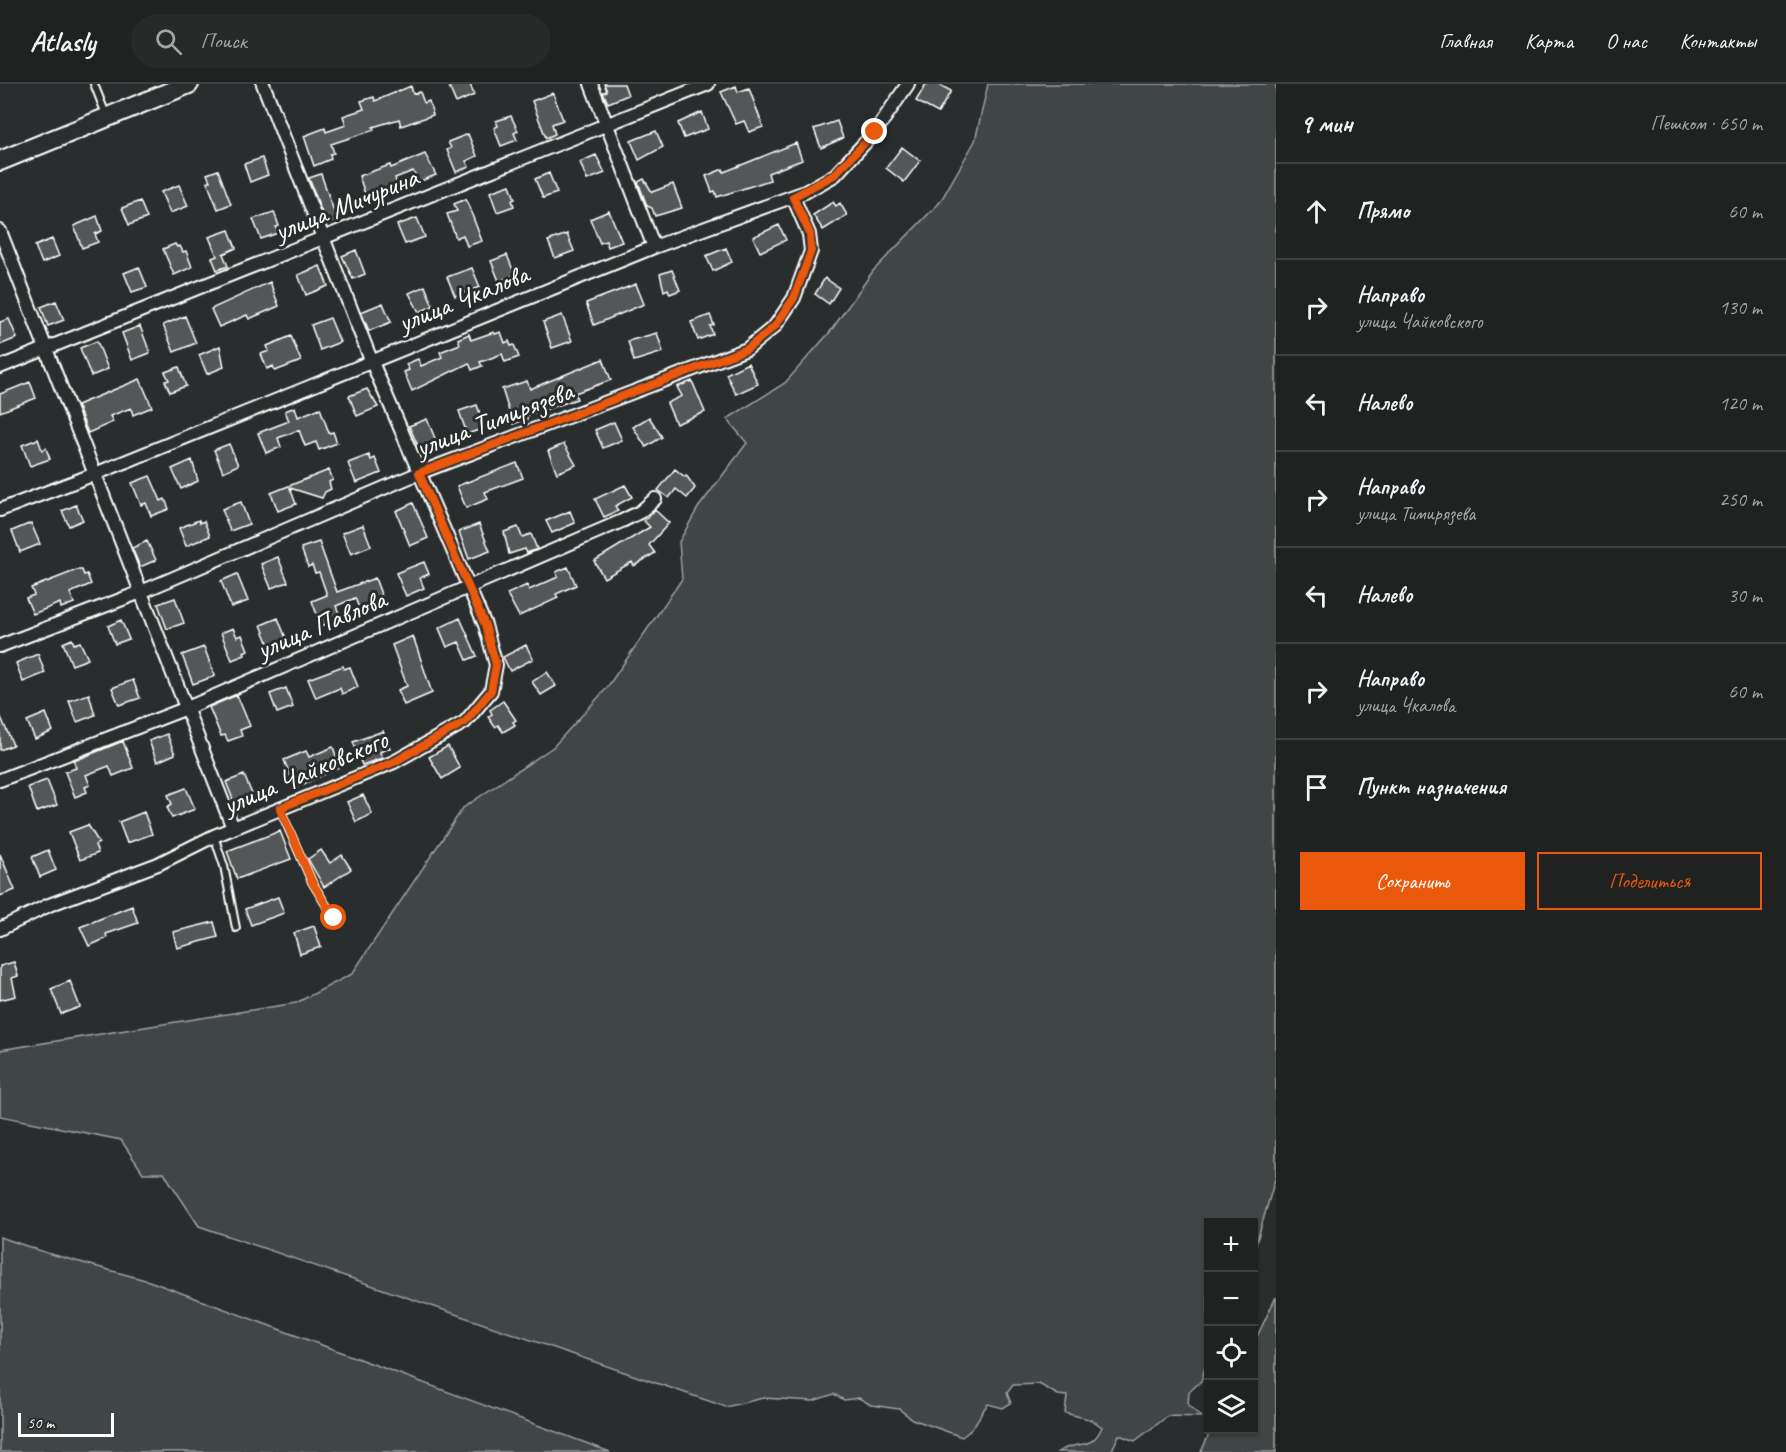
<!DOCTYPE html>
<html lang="ru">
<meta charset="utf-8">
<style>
:root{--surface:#202222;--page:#282a2a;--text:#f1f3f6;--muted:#a2a4a5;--line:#3d3f40;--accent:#ea580c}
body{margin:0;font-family:Caveat,sans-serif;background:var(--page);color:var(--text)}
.controls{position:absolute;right:18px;bottom:18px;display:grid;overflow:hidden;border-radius:0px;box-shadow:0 2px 4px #0004}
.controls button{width:54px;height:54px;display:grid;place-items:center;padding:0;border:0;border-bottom:2px solid var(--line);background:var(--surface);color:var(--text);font:30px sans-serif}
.scale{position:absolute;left:18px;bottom:15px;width:96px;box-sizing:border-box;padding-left:6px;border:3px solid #fff;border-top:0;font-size:16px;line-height:21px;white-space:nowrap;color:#fff;-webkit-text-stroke:4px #2a2d2e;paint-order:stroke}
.stop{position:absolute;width:18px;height:18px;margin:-14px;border:4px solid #ea580c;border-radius:50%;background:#fff}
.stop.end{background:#ea580c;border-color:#fff;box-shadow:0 2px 6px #0008}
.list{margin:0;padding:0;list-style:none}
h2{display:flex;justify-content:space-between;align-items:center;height:78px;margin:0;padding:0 24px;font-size:26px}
h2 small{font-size:20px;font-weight:400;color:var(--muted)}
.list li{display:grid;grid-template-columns:39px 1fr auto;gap:18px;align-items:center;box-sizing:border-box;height:96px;padding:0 24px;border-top:2px solid var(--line)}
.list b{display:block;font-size:22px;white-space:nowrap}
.list p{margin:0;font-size:20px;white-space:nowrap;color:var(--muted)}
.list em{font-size:20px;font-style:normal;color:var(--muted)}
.actions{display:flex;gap:12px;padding:18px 24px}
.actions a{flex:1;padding:14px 0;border:2px solid var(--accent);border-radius:0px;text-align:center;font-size:21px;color:var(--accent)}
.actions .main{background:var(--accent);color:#fff}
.icon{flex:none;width:33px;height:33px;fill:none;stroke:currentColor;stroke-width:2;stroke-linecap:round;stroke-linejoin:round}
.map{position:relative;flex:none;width:1276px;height:1368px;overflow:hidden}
header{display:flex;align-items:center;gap:36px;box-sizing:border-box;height:84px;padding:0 30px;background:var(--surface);border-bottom:2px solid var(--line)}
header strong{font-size:28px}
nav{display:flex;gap:33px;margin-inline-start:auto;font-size:21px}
.search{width:420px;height:54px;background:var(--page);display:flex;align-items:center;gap:15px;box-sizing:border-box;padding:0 21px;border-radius:33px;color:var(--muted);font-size:22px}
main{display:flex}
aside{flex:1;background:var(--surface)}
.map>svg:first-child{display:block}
.green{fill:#414445;stroke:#a0a2a2;stroke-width:1.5}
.building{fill:#555758;stroke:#fff;stroke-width:1.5}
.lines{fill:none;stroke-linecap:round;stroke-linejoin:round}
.lane-casing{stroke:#fff;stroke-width:10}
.street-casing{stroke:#fff;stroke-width:16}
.secondary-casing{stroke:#fff;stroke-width:22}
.lane{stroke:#2a2d2e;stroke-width:6}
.street{stroke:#2a2d2e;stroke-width:12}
.secondary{stroke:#2a2d2e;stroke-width:18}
.route{stroke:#ea580c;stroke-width:8}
.labels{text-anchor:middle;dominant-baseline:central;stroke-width:6;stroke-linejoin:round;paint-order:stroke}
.street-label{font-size:28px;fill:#fff;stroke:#2a2d2e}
</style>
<header>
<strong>Atlasly</strong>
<div class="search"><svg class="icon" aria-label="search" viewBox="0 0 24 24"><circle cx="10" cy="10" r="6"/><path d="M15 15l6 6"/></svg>Поиск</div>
<nav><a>Главная</a><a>Карта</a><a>О нас</a><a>Контакты</a></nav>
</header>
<main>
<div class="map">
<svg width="1276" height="1368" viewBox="0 0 1276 1368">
<rect width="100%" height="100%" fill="#2a2d2e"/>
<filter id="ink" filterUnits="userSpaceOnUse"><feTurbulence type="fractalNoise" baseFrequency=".0167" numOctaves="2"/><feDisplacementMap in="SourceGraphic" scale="12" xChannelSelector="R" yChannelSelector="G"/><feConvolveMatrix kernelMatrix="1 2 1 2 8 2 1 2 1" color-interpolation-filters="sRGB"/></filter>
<g filter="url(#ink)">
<path class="green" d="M988 0H1276V1092L1254 1167V1138H1208V1283H1205L1201 1297 1189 1308 1188 1320 1201 1333 1168 1332 1135 1357 1119 1351 1111 1368H1058C1079 1355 1091 1368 1102 1343L1092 1336 1065 1329 1067 1312 1058 1311 1039 1300 1013 1301 1007 1309 1011 1319 1003 1324 988 1320C977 1333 977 1343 962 1353L912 1335 899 1325 871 1321 859 1314 844 1316 834 1310 813 1317 763 1314 726 1323 199 1142 164 1089H143L121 1056 0 1032V966L296 919 352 890 463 724 553 663 606 605 682 495 679 458 698 424 747 359 727 335 785 299 830 248 873 187 940 118 975 57Z
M0 1153 47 1169 149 1197 610 1368H0Z
M1276 1213V1368H1201L1211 1346H1254V1259Z"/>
<path class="building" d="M448 0H470L474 11 456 19Z
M604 0H624L628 11 608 19 603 8 607 7Z
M926 0H938L951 7 938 29 916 17Z
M411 2 413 10 420 8 424 19 429 17 433 31 401 42 399 35 373 43 374 46 331 60 334 69 330 70 331 75 314 82 304 52 325 44 326 48 346 41 343 32 364 25 361 17 374 13 375 17Z
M736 2 738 8 749 4 763 43 749 48 744 37 736 40 721 8Z
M553 9 563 36 552 40 555 50 546 54 532 17Z
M702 28 708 45 684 54 678 39Z
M511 32 518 47 514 49 517 56 501 62 494 44 498 42 496 37Z
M837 37 843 54 821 64 814 45Z
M656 47 663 63 639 76 631 57Z
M468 50 477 72 466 77 469 83 456 88 447 66 451 64 448 58Z
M796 59 802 76 768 89 770 96 717 113 715 107 712 108 706 92 723 85 724 88Z
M902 63 920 77 904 98 886 84Z
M425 70 436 91 418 98 413 87 395 94 398 104 377 112 376 106 365 110 359 92 390 81 391 84Z
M596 71 605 89 587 96 580 78Z
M262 74 268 91 250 98 244 80Z
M218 86 231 120 218 125 207 98 210 97 207 90Z
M549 89 557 109 543 114 535 95Z
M321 90 337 136 326 140 309 94Z
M644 95 652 108 673 100 682 124 655 132 652 124 647 122 638 98Z
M179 101 188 122 170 129 161 108Z
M510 101 515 115 512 116 514 122 497 128 490 108Z
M466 115 482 157 467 162 463 151 456 154 447 130 457 127 454 120Z
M140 117 147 134 129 141 122 124Z
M833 118 836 122 840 119 847 131 823 146 813 131Z
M609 127 622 158 608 163 606 157 600 159 590 135Z
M274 128 279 142 276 143 278 149 261 155 253 135Z
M97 132 102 147 95 150 98 158 82 164 74 142Z
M417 134 425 153 405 160 397 141Z
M779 141 786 156 760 168 753 153Z
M229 146 236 164 223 170 228 182 217 186 212 174 217 172 209 153Z
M567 150 574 167 555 174 548 157Z
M52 155 59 172 42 179 35 162Z
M175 160 177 163 180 162 183 168 186 167 192 183 174 191 163 165Z
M726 164 732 178 713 187 706 172Z
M356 166 365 190 353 195 342 172Z
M507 171 515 191 499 197 491 177Z
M320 182 328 202 306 211 298 191Z
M139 183 147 203 132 208 124 189Z
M472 184 480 203 455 212 447 193Z
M672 186 680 206 670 210 668 205 664 207 660 190Z
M825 194 839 204 829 220 815 210Z
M270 198 279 222 249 235 247 231 219 243 211 225Z
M636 200 644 220 594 241 586 219Z
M425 202 433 222 419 228 409 209Z
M56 217 64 236 48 242 41 223Z
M383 219 391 238 369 247 361 228Z
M562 231 572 257 552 264 543 238Z
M710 231 714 241 710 242 713 250 698 256 691 238Z
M185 232 196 259 174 268 163 241Z
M330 234 340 258 320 266 311 241Z
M9 235 17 254 0 261V238Z
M140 242 150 269 132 276 122 249Z
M494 248 495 250 501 248 505 259 509 257 511 262 514 261 519 273 505 278 502 270 480 278 482 282 472 286 469 279 412 307 404 288 409 286 406 280 418 275 421 282 442 273 440 268 460 260 458 255 469 250 471 256Z
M657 249 663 268 634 277 628 257Z
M291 252 301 277 275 287 273 282 267 285 261 270 269 267 267 262Z
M97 257 108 285 91 292 80 264Z
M220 262 224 283 207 290 199 271Z
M603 275 611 296 575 309 577 315 526 332 527 335 513 340 502 305 527 297 530 305Z
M748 279 758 300 736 310 726 290Z
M179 283 186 302 170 308 165 297 169 296 165 288Z
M140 295 152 323 133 331 131 324 110 332 113 338 88 349 77 321Z
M692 297 705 328 676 340 667 319 682 312 677 303Z
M30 298 36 314 0 328V310Z
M367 305 378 323 357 332 349 312Z
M477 321 485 344 467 350 459 327Z
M295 323 298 333 320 324 329 349 333 348 337 359 319 366 316 358 305 362 299 346 278 354 281 363 266 369 258 349 289 337 285 327Z
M649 333 662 353 646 363 633 343Z
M427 335 439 364 422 371 409 342Z
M614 338 622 356 603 364 595 346Z
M38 355 42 366 46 364 50 375 30 382 22 361Z
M229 360 238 381 223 388 214 366Z
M564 360 576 381 557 389 548 367Z
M369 371 371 376 375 374 381 389 356 399 348 379Z
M192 376 198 397 181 405 172 385Z
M517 379 523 394 485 408 488 415 466 424 457 402Z
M675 385 685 393 686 391 695 404 687 414 676 405 669 414 658 406Z
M329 386 333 396 329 398 331 405 325 408 322 414 290 404 296 420 278 427 271 409Z
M150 392 161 417 165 415 169 425 151 432 146 419 141 421 132 399Z
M625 401 632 413 615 422 618 427 604 433 595 415Z
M241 418 249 440 230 447 222 425Z
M413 419 428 454 410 462 396 427Z
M76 421 83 436 69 442 62 427Z
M655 426 669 439 649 461 655 469 634 482 632 478 604 494 594 477 650 443 644 437Z
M570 427 575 439 552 449 546 437Z
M199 436 200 439 204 437 210 452 186 462 179 444Z
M31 439 40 460 20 468 12 447Z
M479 440 490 467 469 475 459 448Z
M363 441 371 462 351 470 342 449Z
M518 443 522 453 531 450 537 465 527 469 525 465 509 470 504 448Z
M147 457 156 476 140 483 132 464Z
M319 458 337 508 375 494 385 521 361 529 355 514 336 522 341 534 321 542 312 517 327 511 319 488 315 489 312 481 308 483 301 464Z
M278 473 288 498 271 504 261 480Z
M424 478 429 490 420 494 424 504 406 512 396 489Z
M568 483 576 501 556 510 558 514 519 532 507 510 527 501 529 506 558 493 556 488Z
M77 486H82L84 491 87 490 91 500 70 509 74 519 61 524 60 519 33 530 26 514 34 511 31 504Z
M237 490 248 517 231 523 221 497Z
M175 514 184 539 167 545 158 520Z
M278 534 287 557 270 563 261 541Z
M460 534 477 572 467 576 459 558 447 563 439 544Z
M121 536 129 555 115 560 108 542Z
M233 544 237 553 242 551 248 566 244 568 245 571 232 576 221 549Z
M413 552 432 609 404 621 398 606 407 602 392 561Z
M72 555 74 560 80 558 88 575 72 581 63 559Z
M526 561 533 575 510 587 503 573Z
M204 563 215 592 193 600 182 571Z
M38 570 45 589 23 598 16 579Z
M343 582 344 585 350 583 358 603 342 610 340 604 316 614 308 595Z
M547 588 556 602 541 611 532 598Z
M133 596 140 614 119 621 112 604Z
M286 604 293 623 277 629 270 610Z
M89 610 95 631 77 638 69 617Z
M237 611 250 642 240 646 242 652 228 657 225 651 221 652 209 623Z
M503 617 516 636 513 638 515 641 503 648 498 641 495 643 488 633 492 630 490 626Z
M46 629 53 647 35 655 27 637Z
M0 631 13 661 0 666Z
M383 647 390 664 380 668 382 674 362 681 353 658Z
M167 650 175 670 157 678 149 657Z
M123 657 133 684 113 692 109 682 86 691 90 701 85 703 87 708 75 713 65 688 76 684 74 677Z
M448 662 460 684 442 695 429 673Z
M333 663 340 683 295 704 284 676 306 667 309 673Z
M244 691 252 710 234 718 226 698Z
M47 696 57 721 37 728 28 703Z
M186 704 195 725 172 734 167 723 172 720 168 711Z
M363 711 372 730 356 738 347 718Z
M144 728 152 750 127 759 119 738Z
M88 741 99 759 95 761 98 769 80 776 69 748Z
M280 747 291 775 237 795 227 767Z
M48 766 56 786 40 793 32 773Z
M321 766 330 779 342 771 351 785 324 803 308 775Z
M0 770 15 806 0 812Z
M278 813 284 829 251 841 245 825Z
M132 822 138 839 106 850 107 854 89 862 80 843Z
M214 838 218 853 177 864 173 848Z
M314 842 321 863 300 870 294 849Z
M14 878 18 892 12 894 16 912 0 916V882Z
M70 897 80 923 61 930 51 905Z"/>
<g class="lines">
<g class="lane-casing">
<path id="lane" d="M94 0 107 33
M280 725 312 798 334 834
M214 752 224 782 236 844"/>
</g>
<g class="street-casing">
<path id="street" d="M591 0 654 163
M0 147 233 744
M0 283 708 0
M0 426 95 390 654 163 805 108 835 91 875 48 908 0
M0 562 141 508 419 389 747 265 775 242 794 214 811 167 809 150 793 113
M0 696 187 624 622 437 640 428 655 415
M0 845 49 821 158 780 214 752 394 678 465 638 491 607 496 581 485 541 371 276 263 0"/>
</g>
<g class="secondary-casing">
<path id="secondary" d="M0 77 189 0"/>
</g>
<use href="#lane" class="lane"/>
<use href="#street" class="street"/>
<use href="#secondary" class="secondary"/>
</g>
</g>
<g class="lines" filter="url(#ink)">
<path class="route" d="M334 834 312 798 280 724 394 678 465 638 491 607 496 581 485 541 419 389 747 265 775 242 794 214 811 167 810 150 793 113 834 91 875 48"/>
</g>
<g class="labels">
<g class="street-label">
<text transform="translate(346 120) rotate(-22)">улица Мичурина</text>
<text transform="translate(463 214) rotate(-22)">улица Чкалова</text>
<text transform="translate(494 335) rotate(-21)">улица Тимирязева</text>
<text transform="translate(321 540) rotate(-23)">улица Павлова</text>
<text transform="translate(305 688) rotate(-23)">улица Чайковского</text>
</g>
</g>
</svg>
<div class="controls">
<button>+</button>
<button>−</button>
<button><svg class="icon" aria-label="locate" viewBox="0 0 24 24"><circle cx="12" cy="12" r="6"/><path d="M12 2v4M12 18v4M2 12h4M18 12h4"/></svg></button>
<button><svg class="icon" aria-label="layers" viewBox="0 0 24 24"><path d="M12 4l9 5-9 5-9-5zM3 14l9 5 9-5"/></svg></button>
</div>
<div class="scale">50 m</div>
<div class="stop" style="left:334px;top:834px"></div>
<div class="stop end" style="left:875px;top:48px"></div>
</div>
<aside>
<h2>9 мин<small>Пешком · 650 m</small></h2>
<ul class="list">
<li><svg class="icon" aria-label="ahead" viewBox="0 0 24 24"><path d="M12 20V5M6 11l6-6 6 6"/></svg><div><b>Прямо</b></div><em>60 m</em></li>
<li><svg class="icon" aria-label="right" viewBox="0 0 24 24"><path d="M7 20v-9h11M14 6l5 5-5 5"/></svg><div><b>Направо</b><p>улица Чайковского</p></div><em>130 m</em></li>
<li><svg class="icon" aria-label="left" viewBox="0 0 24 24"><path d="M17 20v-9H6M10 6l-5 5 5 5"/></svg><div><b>Налево</b></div><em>120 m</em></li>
<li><svg class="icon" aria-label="right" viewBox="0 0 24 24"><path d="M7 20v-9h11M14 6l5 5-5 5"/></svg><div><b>Направо</b><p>улица Тимирязева</p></div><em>250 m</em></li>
<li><svg class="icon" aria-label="left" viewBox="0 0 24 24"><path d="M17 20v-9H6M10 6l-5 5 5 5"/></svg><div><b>Налево</b></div><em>30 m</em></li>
<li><svg class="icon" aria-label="right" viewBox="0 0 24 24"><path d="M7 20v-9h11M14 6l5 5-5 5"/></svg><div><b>Направо</b><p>улица Чкалова</p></div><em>60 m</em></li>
<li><svg class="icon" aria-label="arrive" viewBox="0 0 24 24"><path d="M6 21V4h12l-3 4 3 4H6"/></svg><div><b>Пункт назначения</b></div></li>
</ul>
<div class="actions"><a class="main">Сохранить</a><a>Поделиться</a></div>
</aside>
</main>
